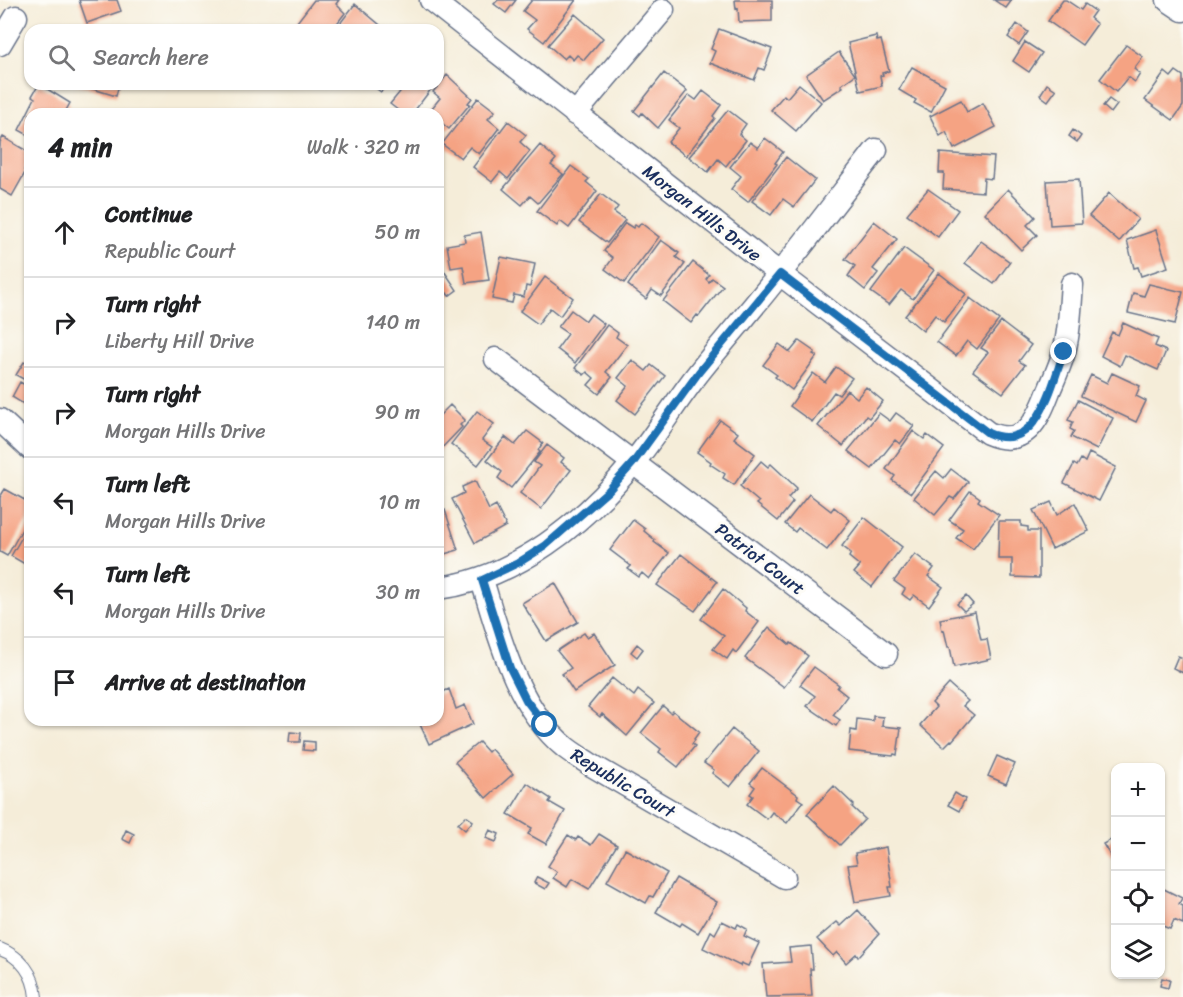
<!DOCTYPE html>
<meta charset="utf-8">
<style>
:root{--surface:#fff;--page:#f6f6f6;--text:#202124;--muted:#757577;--line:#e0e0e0}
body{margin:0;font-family:Sriracha,sans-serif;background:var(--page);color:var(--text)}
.controls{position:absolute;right:18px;bottom:18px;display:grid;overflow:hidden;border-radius:12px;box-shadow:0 2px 4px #0004}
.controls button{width:54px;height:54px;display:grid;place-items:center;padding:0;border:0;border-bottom:2px solid var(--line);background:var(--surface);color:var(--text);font:30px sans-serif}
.stop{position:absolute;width:18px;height:18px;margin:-14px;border:4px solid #1f6fb2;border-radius:50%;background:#fff}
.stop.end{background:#1f6fb2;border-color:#fff;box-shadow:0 2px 6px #0008}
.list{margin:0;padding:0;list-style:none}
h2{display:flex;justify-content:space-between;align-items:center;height:78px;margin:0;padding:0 24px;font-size:26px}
h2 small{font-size:20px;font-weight:400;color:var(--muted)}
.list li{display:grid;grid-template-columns:39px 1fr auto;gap:18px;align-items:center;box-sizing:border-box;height:90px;padding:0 24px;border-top:2px solid var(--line)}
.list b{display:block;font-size:22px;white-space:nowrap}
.list p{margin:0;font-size:20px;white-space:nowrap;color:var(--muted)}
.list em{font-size:20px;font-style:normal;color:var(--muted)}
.icon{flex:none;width:33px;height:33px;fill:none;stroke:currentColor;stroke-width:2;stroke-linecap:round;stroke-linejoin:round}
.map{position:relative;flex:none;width:1183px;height:997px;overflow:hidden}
.search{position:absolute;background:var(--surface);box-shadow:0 2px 4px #0004;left:24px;top:24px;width:420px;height:66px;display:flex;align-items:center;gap:15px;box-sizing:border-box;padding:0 21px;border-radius:18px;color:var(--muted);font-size:22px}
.panel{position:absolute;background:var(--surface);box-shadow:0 2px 4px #0004;left:24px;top:108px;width:420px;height:618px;border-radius:18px}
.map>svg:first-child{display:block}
.building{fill:#f5a383}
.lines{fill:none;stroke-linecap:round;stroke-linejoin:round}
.lane-casing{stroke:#677289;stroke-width:14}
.street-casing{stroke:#677289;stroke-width:25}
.lane{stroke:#fff;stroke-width:12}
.street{stroke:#fff;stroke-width:22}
.route{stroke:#1f6fb2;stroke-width:8}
.labels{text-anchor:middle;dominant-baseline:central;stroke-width:6;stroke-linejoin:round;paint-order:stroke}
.street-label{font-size:18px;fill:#1b2f5e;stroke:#fdfcf7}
</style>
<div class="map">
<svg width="1183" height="997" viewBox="0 0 1183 997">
<rect width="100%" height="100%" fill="#fdfcf7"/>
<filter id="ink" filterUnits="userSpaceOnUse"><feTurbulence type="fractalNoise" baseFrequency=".0167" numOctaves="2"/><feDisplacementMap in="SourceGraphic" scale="12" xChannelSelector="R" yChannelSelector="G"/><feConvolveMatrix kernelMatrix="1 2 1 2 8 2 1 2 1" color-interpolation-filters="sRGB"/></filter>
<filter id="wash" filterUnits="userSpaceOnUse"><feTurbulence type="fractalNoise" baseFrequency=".008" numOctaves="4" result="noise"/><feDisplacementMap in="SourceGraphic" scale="24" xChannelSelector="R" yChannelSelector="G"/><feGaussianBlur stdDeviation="1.35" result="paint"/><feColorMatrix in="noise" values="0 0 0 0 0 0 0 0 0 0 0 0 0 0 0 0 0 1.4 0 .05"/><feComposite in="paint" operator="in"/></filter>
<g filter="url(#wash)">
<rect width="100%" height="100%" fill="#f5edd9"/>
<g id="blocks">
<path class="building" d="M79 0H117L121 11 87 23Z
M314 0H339L336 4 345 13 332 30H308L297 22Z
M498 0H516L506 13 494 4Z
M532 0H576L544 42 527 29 535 20 523 11Z
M735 0H772V21L739 22 738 8 736 9Z
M994 0H1012L1006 8Z
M1063 0H1066L1081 10 1085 4 1095 11 1090 18 1097 24 1082 45 1048 21Z
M355 4 380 25 377 30H335Z
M575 14 603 38 584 60 577 55 573 60 568 55 564 59 548 45Z
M1017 24 1028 32 1019 45 1008 37Z
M719 29 772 49 764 70 759 68 754 80 710 63 715 51 711 49Z
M876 36 877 41 881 40 889 71 882 73 883 75 880 76 882 86 860 91 848 43Z
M1025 42 1042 53 1029 72 1013 61Z
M1126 45 1143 57 1134 69 1140 74 1135 82 1128 77 1116 92 1100 79Z
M839 52 855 75 841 85 843 87 823 100 806 75Z
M912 67 945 85 931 112 914 103 916 100 899 90Z
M1176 71 1183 76V106L1173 120 1145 100 1165 72 1171 77Z
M664 73 687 91 658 128 642 113 640 116 634 111Z
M447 75 472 98 468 103 470 104 449 129 438 120V114L428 113 440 98 433 92Z
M39 84 70 103 64 114H30V136L19 130 35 98 32 96Z
M77 84H119L116 96Z
M370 84H387L381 92Z
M389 84H435L412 114H403L390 104 400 92Z
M799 84 821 102 796 131 771 110 784 95 787 98Z
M1047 84 1056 90 1048 101 1040 95Z
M703 91 721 105 713 116 715 118 686 156 668 142 679 128 669 120 689 95 696 100Z
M478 98 495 111 488 119 499 128 479 154 470 147 461 158 442 144Z
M1109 99 1117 105 1111 113 1103 106Z
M961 100 967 112 983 103 996 127 954 149 946 132 940 136 930 116Z
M728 110 746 124 739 134 746 140 726 166 718 159 708 172 689 157Z
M508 121 526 135 520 142 530 151 508 179 500 172 492 182 473 167Z
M1073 130 1081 136 1077 142 1069 136Z
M3 137 30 153V160L24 170 26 171 12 196 0 189V142Z
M765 138 783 152 775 163 777 164 748 202 731 189 741 176 730 167 750 142 758 148Z
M540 145 556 159 551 165 563 174 538 203 530 196 522 205 503 189Z
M940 153 994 157 992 179 984 178 983 192 943 189 944 173H939Z
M786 157 815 180 794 207 783 199 771 215 752 201Z
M571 166 589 179 586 182 597 191 569 228 560 221 557 226 537 211Z
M1079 179 1082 223 1050 225 1047 181Z
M928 189 958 210 938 237 907 214Z
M1008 189 1035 217 1027 225 1037 235 1021 250 985 213Z
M1109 193 1138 219 1119 242 1089 216Z
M601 194 618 207 614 212 625 220 607 243 579 222Z
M874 221 897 239 873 269 878 273 865 290 848 276 855 266 845 259Z
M625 223 633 228 635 225 638 227 641 223 659 237 624 283 605 269 613 258 604 251Z
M1156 230 1168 267 1141 276 1138 267 1134 268 1127 240Z
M481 232 489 280 466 283 463 266 451 268 447 245 465 242 464 235Z
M661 240 679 253 676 257 685 264 661 296 652 290 646 299 628 285Z
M981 241 1010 262 994 284 965 263Z
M904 248 934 270 913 299 901 290 889 305 871 292Z
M501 257 535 264 530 287 526 286 524 297 514 295 512 303 492 299Z
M438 262 457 290 449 296 447 293 438 298Z
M693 262 709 275 706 279 709 282 712 278 723 286 699 316 697 315 691 323 663 301Z
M939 273 966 294 944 322 935 315 923 331 905 316Z
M545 277 573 298 560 316 550 308 538 324 520 311Z
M1149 284 1183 292 1175 324 1128 313 1133 293 1144 296Z
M970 298 999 320 977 349 967 341 956 356 937 342Z
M571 310 586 321 591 314 604 324 575 363 557 349 568 334 558 327Z
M1001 322 1031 345 1019 361 1025 365 1003 393 973 371 988 352 981 348Z
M1123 323 1158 339 1155 346 1166 351 1158 370 1125 355 1120 366 1101 356 1112 332 1118 335Z
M607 325 618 333 616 337 627 345 606 372 612 377 599 394 588 385 594 378 587 372 584 375 575 368Z
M799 341 815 352 813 354 817 356 792 390 775 377 777 375 763 365 779 344 790 352Z
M632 360 646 371 651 365 665 376 635 414 617 400 628 386 618 378Z
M24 362 30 366V408L12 397 20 382 27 386 29 382 16 375Z
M836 367 852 378 839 395 834 392 812 422 790 406 813 373 825 382Z
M1112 373 1140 386 1136 396 1146 401 1136 422 1081 396 1091 375 1107 383Z
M866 387 883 401 869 418 866 416 843 446 818 426 847 390 857 398Z
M1078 400 1113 418 1097 450 1071 437 1074 431 1070 429 1073 422 1068 420Z
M450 405 465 420 460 425 462 427 438 452V417Z
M477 411 494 424 482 440 492 447 478 465 451 444Z
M879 413 890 421 896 413 914 426 900 444 895 440 872 469 848 451Z
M720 420 738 433 734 438 755 454 734 485 723 478 725 474 710 464 711 462 697 452Z
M527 431 543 443 538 450 540 452 511 488 498 478 502 472 487 460 505 437 515 445Z
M913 431 924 439 927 435 944 448 911 493 892 480 895 476 886 469Z
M547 445 564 458 561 462 571 470 541 509 520 493 540 466 534 462Z
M1089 453 1116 467 1099 501 1064 483 1074 464 1077 466 1081 459 1085 462Z
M761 461 768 467 771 464 797 488 788 498 793 502 778 521 757 504 759 502 740 486Z
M951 469 968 482 954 499 950 497 935 515 914 498 936 471 944 478Z
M475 481 489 510 496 506 506 526 475 543 452 499 464 493 462 487Z
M5 489 30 503V515L7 556 0 552V497Z
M970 491 980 498 978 501 999 515 973 549 956 538 963 529 949 520Z
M809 494 831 511 834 507 850 520 827 550 798 528 795 532 785 524Z
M1051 502 1057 515 1075 503 1089 531 1052 549 1033 510Z
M445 510 458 550 438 556V512Z
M864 517 902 547 872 587 854 573 860 566 849 557 851 553 842 546Z
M633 520 645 529 644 531 655 540 654 542 669 553 649 579 642 573 639 577 628 569 631 566 610 550Z
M999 521H1021V526L1028 527V531H1039V578L1012 577V559H998Z
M30 523V567L11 556Z
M681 554 717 582 695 611 657 585Z
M915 554 934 568 928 576 943 587 929 606 914 595 910 600 902 594 905 589 894 581Z
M555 583 578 622 546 641 522 603Z
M723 589 746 608 745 611 759 622 736 653 733 650 727 659 713 649 724 636 701 619Z
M966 596 973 604 964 611 957 604Z
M975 612 981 640 987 639 991 659 954 667 950 647H948L944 630 942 631 940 619Z
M769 627 790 645 791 643 808 656 784 687 745 658Z
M584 633 587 637 594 633 615 665 574 692 562 674 571 668 557 651Z
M637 644 643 649 637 657 631 652Z
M1178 656 1183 658V673L1173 668Z
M814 667 839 685 837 688 847 696 833 715 840 720 836 726 807 706 815 696 800 685Z
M612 678 634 696 638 690 654 703 627 736 602 714 600 717 588 707Z
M949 684 968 701 963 706 974 715 952 741 951 740 944 747 920 725 936 707 932 703Z
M449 689 456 709 465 705 473 724 429 744 418 720H438V694Z
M663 706 671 713 673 711 699 732 694 739 695 740 692 744 695 746 678 767 659 752 661 749 641 733Z
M873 716 883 717 882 726 901 728 897 755 894 754 893 756 849 751 851 730 856 731 857 719 873 721Z
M732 729 759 751 730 787 712 773 714 770 704 763Z
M290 732 301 733 300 742H289Z
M304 741 315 742V751L303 750Z
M479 742 488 752 491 749 513 774 486 798 455 762Z
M997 756 1015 764 1006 784 988 776Z
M762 768 798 795 797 798 803 802 787 823 772 812 767 819 747 804 753 796 750 794 755 787 750 783Z
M527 783 551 799 549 802 565 811 546 844 528 834 532 828 508 814Z
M834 786 854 805 852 807 865 819 840 845 807 814Z
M955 793 965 799 959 811 948 805Z
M466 816 473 821 465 830 458 824Z
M126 830 134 834 130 843 122 839Z
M490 830 499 834 496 842 486 838Z
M599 834 617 845 589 889 572 879 567 887 553 878 557 872 548 866 568 835 576 840 578 837 591 845Z
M1116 837V855L1111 857 1103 844Z
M886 847 892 887H889L891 896 855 902 848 865 857 864 855 853Z
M625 849 667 873 653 897 650 896 646 903 607 881Z
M537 877 549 883 545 889 534 883Z
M676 878 717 902 698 933 682 923 680 926 656 912Z
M1160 883 1163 884 1162 888 1182 898 1179 904 1183 906V924L1174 920 1170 929 1160 925Z
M858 910 879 934 858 957 856 954 846 963 837 952 833 956 817 939 837 922 841 926Z
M722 921 736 928 738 924 747 929 744 936 759 943 748 966 741 963 740 966 703 948 711 931 715 934Z
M811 946 813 969H810L812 996 766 997 763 964 791 962 789 948Z
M1162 978 1170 980 1168 988 1160 986Z"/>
</g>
</g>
<g filter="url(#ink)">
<use href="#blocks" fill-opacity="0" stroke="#677289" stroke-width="1.5"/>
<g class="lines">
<g class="lane-casing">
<path id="lane" d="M0 949C21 957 34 974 36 997"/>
</g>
<g class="street-casing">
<path id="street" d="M431 0 780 274 988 433C1025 449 1038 420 1049 391 1054 379 1060 366 1064 352 1070 331 1070 306 1072 284
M1168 0 1183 10
M0 44 16 17
M575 114 663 10
M496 359 886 654
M0 420 30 448
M482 580C500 639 516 707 566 748 575 755 584 760 593 766L784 877
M438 588C515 579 585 522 633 463 657 434 676 401 700 371 726 338 755 306 781 272 813 232 844 191 876 150"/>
</g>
<use href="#lane" class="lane"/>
<use href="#street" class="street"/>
</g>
</g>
<g class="lines" filter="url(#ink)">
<path class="route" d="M545 725 526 700 510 668 482 580 518 563 545 546 608 491 633 463 699 372 780 274 988 433C1038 455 1051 386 1064 352"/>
</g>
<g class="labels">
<g class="street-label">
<text transform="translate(702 213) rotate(38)">Morgan Hills Drive</text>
<text transform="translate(760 559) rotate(37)">Patriot Court</text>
<text transform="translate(623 783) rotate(31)">Republic Court</text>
</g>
</g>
</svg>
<div class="controls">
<button>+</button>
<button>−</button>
<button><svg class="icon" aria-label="locate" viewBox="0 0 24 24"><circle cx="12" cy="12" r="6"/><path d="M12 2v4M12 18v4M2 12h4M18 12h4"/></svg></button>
<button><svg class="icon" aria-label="layers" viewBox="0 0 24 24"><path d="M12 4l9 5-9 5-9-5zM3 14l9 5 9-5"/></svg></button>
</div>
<div class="stop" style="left:545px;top:725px"></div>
<div class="stop end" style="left:1064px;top:352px"></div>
<div class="search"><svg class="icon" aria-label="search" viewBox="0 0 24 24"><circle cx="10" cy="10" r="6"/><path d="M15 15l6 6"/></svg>Search here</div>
<section class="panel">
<h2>4 min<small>Walk · 320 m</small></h2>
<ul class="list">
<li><svg class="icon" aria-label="ahead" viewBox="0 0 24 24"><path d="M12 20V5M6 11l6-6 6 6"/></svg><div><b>Continue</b><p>Republic Court</p></div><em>50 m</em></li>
<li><svg class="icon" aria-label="right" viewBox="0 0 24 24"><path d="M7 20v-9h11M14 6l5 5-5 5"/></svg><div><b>Turn right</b><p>Liberty Hill Drive</p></div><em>140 m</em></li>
<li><svg class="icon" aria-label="right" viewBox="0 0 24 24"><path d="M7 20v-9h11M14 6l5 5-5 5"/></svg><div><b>Turn right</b><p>Morgan Hills Drive</p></div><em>90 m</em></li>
<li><svg class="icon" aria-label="left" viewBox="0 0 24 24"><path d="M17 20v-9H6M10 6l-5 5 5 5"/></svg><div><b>Turn left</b><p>Morgan Hills Drive</p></div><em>10 m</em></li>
<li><svg class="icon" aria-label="left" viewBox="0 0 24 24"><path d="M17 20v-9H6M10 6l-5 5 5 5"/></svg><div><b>Turn left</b><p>Morgan Hills Drive</p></div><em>30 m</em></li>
<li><svg class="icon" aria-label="arrive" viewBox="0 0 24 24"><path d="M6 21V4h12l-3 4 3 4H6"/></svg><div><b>Arrive at destination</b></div></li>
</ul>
</section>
</div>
